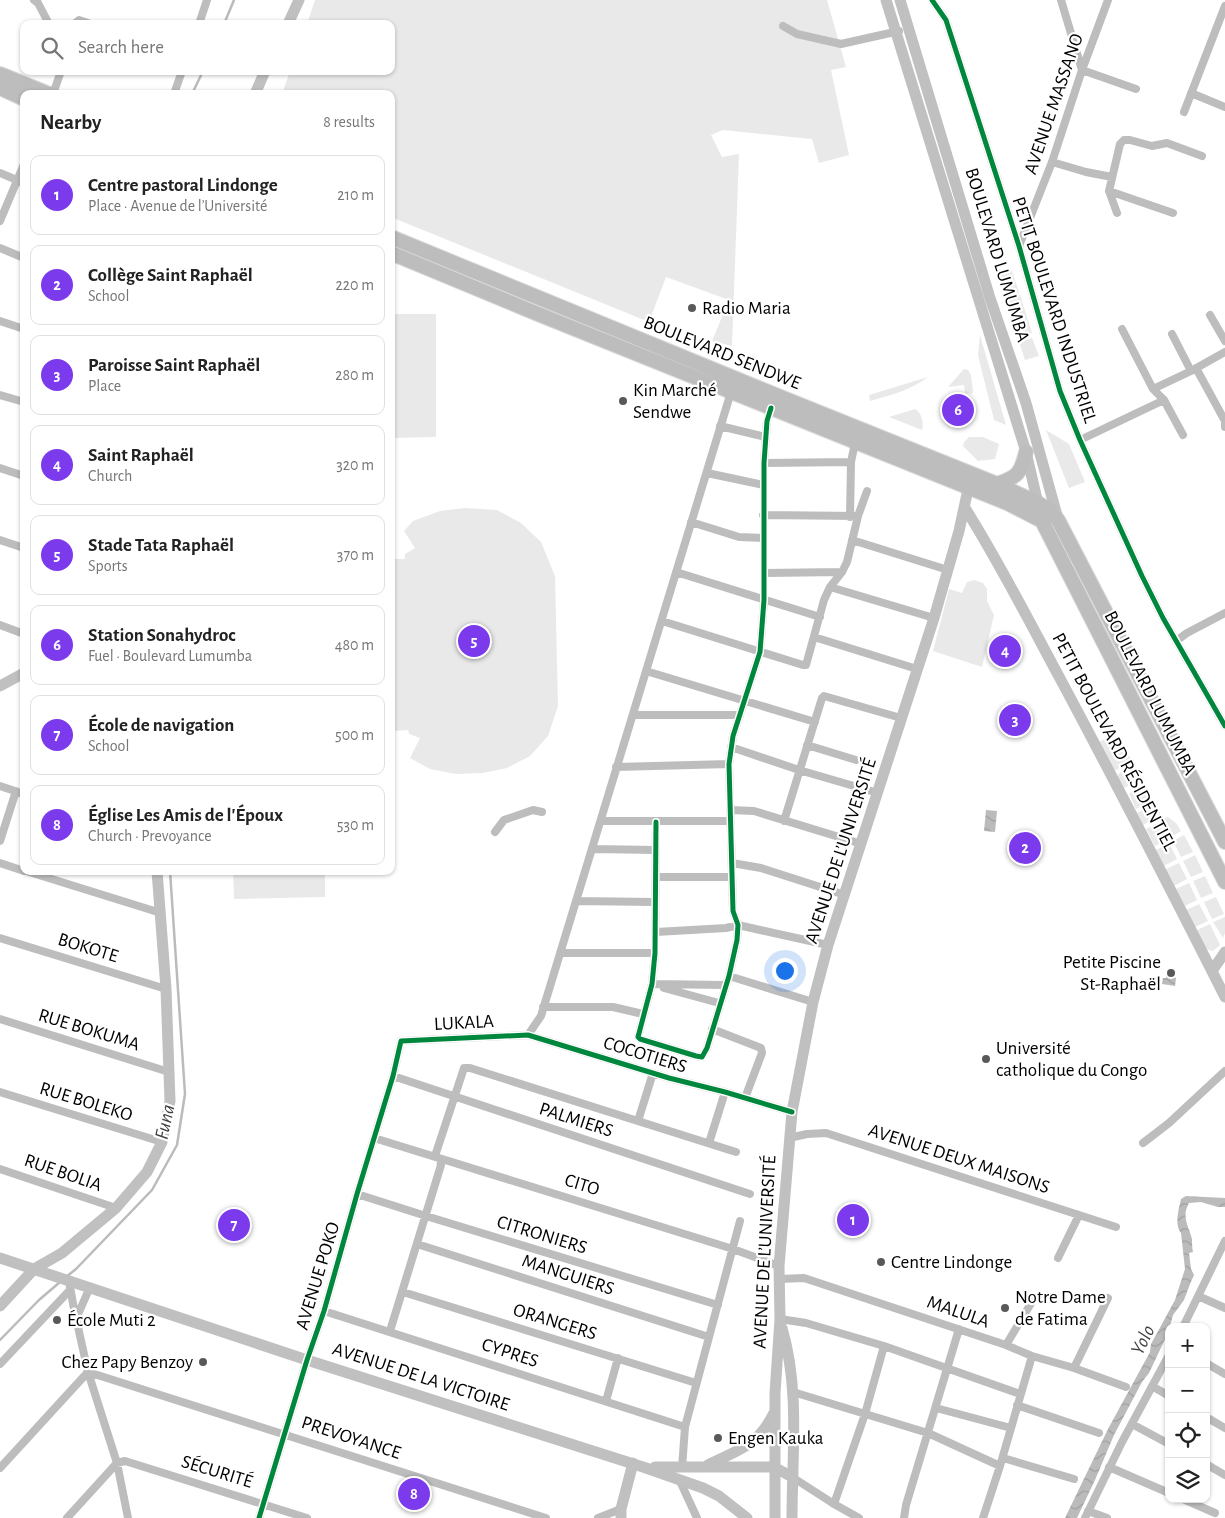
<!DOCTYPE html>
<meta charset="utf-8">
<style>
:root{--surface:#fff;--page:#f6f6f6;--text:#222;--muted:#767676;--line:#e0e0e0;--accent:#7c3aed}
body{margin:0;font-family:"Alegreya Sans",sans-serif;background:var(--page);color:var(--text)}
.controls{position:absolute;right:15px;bottom:15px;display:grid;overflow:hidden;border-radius:10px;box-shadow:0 1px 4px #0004}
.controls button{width:45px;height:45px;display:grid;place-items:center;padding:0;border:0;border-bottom:1px solid var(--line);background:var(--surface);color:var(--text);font:25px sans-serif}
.you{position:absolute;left:784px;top:970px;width:18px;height:18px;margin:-12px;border:4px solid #fff;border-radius:50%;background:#1a73e8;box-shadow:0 0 0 8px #1a73e833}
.badge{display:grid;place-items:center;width:32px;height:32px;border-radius:50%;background:var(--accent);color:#fff;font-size:16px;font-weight:700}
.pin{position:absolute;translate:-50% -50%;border:2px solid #fff;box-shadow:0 1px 5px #0006}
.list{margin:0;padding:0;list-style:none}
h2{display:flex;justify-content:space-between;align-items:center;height:65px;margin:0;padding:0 20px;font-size:21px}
h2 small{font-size:16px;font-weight:400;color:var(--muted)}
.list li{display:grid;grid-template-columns:32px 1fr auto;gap:15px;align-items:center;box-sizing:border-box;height:80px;margin:0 10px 10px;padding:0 10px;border:1px solid var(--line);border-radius:10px}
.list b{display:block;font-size:19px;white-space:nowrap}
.list p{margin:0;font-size:16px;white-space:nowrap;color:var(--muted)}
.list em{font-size:16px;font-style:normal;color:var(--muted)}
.icon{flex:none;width:28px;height:28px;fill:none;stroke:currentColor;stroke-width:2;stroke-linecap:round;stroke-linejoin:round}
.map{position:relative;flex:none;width:1225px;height:1518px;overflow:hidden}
.search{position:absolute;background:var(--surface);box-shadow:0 1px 4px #0004;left:20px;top:20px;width:375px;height:55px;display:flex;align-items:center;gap:12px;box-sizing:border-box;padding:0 18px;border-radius:10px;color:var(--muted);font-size:19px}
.panel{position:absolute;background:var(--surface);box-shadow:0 1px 4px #0004;left:20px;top:90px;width:375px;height:785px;border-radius:10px}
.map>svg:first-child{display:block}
.green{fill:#e9e9e9}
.water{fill:url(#water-waves)}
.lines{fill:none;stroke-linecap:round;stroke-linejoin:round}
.stream{stroke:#bbb;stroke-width:2.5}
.highway-casing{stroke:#dbdbdb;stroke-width:16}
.street{stroke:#bdbdbd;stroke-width:8}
.secondary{stroke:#c0c0c0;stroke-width:11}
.highway{stroke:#bdbdbd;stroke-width:14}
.cycleway-casing{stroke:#fff;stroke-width:8}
.cycleway{stroke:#00873e;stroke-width:5}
.poi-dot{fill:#595959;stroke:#fff;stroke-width:2}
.labels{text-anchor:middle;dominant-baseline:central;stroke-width:4.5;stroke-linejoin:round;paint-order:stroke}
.street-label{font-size:19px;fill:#000;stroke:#fff}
.poi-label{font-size:19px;fill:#000;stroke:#fff;text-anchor:start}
.water-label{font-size:20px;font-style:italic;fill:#3f3f3f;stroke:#fff}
</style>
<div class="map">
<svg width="1225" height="1518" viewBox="0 0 1225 1518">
<defs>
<pattern id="water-waves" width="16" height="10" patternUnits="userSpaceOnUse" patternTransform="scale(1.25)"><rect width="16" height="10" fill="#bbb"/><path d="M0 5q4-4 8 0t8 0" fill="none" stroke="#9f9f9f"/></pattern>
</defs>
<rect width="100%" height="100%" fill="#fff"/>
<path class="green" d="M315 0H827L846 67 831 70 849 155 819 163 812 139 723 130 711 135 722 157 739 154 732 346 712 341 729 300 666 277 649 322 391 217V94H282L290 71H391V24H307Z
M1012 271 1019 292 1006 297 999 275Z
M1020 295 1032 333 1017 338 1005 300Z
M391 314H436V437L391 438Z
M980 335 1006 425 994 420 978 355Z
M1032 338 1039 356 1025 360 1019 342Z
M964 369 968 370 971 375 973 391 972 394 965 393 964 385 948 387Z
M928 377C911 390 891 395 870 401L869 395Z
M915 409C922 413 924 423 922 430L889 417Z
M1046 430 1069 444 1085 482 1069 488Z
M969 437H983L999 444 995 459 978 461 963 446 964 442Z
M465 508 497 510 521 523 541 542 555 576 558 706 548 736 530 756 507 768 483 773 456 774 430 769 410 758 420 738 409 734 408 730 391 731V559H405V554L415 548 404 531 413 521 440 511Z
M974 580 983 583 987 589V601L994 615 982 667 933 651 949 589 962 593 967 582Z
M1114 734 1133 762 1114 771 1099 742Z
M1135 765 1145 780 1123 788 1118 780V774Z
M1137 788H1146L1153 800 1136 809 1129 794Z
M1155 804 1161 815 1143 825 1137 813Z
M1168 817 1176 823 1181 831 1171 837 1163 819Z
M1159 823 1167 840 1155 846 1146 829Z
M1184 835 1193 852 1181 857 1173 841Z
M1169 843 1177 859 1164 866 1156 850Z
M1195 855 1203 872 1191 877 1183 861Z
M1179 863 1187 879 1174 886 1166 869Z
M233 871H325V897L234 899Z
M1205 876 1213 893 1201 898 1193 881Z
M1189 883 1197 900 1185 906 1176 889Z
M1216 897 1224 914 1212 919 1204 902Z
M1199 904 1208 921 1195 927 1186 910Z
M1225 917V933L1223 938 1213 922Z
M1210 924 1220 945 1213 951C1203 950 1201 939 1197 930Z"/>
<path class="water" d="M986 810 997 811 995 832 984 831Z
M1168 968H1175L1174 977 1176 978 1175 986 1162 984 1163 978H1166Z
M1186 1196 1225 1198V1207H1218L1201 1202 1189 1203C1181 1217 1189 1227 1192 1239 1192 1243 1192 1248 1193 1252L1189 1253 1191 1269 1194 1275 1190 1284 1184 1300 1173 1315 1168 1333 1149 1373 1142 1382 1114 1435 1095 1480 1077 1518H1065L1108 1429 1150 1352 1151 1344 1175 1300 1185 1269 1181 1233C1174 1225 1179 1208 1181 1199Z"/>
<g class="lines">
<path class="stream" d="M224 24 234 0
M192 94 203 71
M66 1277 76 1269 152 1190 177 1145 185 1094 170 871
M0 1340 39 1300 60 1282"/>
<g class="highway-casing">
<path id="highway" d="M0 74 49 94
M0 88 24 99
M391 237 778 396 997 484 1038 503 1049 510 1058 520 1225 842
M391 253 538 314 1007 503 1042 521 1225 882
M997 484C1018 477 1021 473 1026 452"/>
</g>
<path class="street" d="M34 0 38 3 49 24
M932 0 946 20 1019 246 1060 391 1080 440 1142 576 1163 618 1225 726
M1061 0 1082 70 1136 89
M74 24 79 20 91 24
M199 24 207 0
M783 26 797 34 841 44 899 31
M1191 93 1225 107
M53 94 61 71
M174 94 182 71
M1184 112 1225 6
M1052 162 1086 172 1112 177
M0 173 24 183
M1109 191 1173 213
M1117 213 1109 191 1120 144 1124 140H1130L1152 146 1167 143 1202 156
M0 221 24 164
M1019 246 1052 162 1082 70 1108 0
M0 248 24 258
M1210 315 1225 341
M0 321 24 329
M1122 329 1153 389 1164 400 1183 435
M1172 334 1191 371
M1196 368 1225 421V427
M1153 389 1191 371 1225 352
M0 395 24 402
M720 426 766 437
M1080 440 1164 400
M764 463 851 462
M0 468 24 476
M707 473 764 485
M763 515 858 516
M850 517 851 462 855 443
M691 522 739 537 764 538
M0 540 24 548
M852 540 948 570
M676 572 820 617
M765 573 842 572
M830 587 934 618
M662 621 803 665H806L824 600 830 587 842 572 847 562 858 516 867 491
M0 625 24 634
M814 637 917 669
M1176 641 1187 633 1225 613
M646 671 815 722
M633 715H740
M807 745 856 760
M731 747 799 770 878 793
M616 767 729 764
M0 786 24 794
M730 810 754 811 862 844
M601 821H730
M784 821 822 698 824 696 901 718
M656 822 655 953 652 984 638 1037 640 1039 696 1056 702 1057 707 1048 729 976 737 940 738 925 733 911 729 764 733 736 760 652 764 600V463L767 421 771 408
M495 832 504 820 533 810 542 812
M0 841 16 791
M593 849 656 850
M0 863 24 871
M732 863 761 868 845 895
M26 871 161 913
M656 877H732
M576 901 655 902
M656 932 726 928 738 925 828 945
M0 938 166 989
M560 953H655
M729 976 813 1002
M652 984 725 985
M664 988 719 1003
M543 1007H613L643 1014
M0 1019 169 1072
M712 1029 761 1048 762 1053 745 1098
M528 1035 541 1016 731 392
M393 1076 750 1194
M0 1092 162 1142
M638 1121 653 1073
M374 1138 733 1249 779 1266
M789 1138 807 1134 826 1133 1116 1227
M709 1143 725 1092
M1143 1143 1169 1123 1225 1071
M0 1169 116 1208
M357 1194 426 1216 718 1305
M417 1244 709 1337
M1058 1258 1079 1215
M779 1279 804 1278 1006 1345 1032 1356 1074 1368 1126 1387
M69 1281 74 1309 88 1372 117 1463 128 1518
M403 1292 696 1383
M1198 1296 1225 1308
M324 1311 685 1427
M76 1319 90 1287
M780 1319 806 1323 884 1346 1020 1394
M1183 1327 1225 1241
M390 1331 441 1165 440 1160 435 1156 464 1068H470L736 1152
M1006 1345 1033 1300
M1206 1363 1225 1374
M0 1364 70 1290
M1074 1368 1108 1298
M1152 1386 1169 1396
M793 1392 928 1433 1000 1466
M606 1401 618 1358
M1017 1405 1099 1433
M936 1408 1011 1428
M1206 1417 1225 1428
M1132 1424 1169 1444
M1003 1458 1074 1479
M1206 1464 1225 1475
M1109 1467 1169 1493
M0 1468 88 1372 546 1518
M682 1468 685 1427 740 1221
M792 1477 834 1504 859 1518
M679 1479 697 1518
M1183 1499 1215 1513
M834 1504 865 1414 884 1346
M1088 1511 1107 1518
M67 1518 117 1463 125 1461 307 1518
M259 1518 307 1360 324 1311 357 1194 393 1076 401 1041 528 1035 669 1078 725 1092 792 1112
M598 1518 621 1509
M904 1518 906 1505 959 1329
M983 1518 1000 1466 1032 1356
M1085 1518 1122 1442 1169 1355"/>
<path class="secondary" d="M886 0 1026 452 1039 508
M900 0 990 298 1026 403 1058 519
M288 24 299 0
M255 94 265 71
M965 508C1001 565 1031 625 1063 684 1118 787 1172 892 1225 997
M0 686 24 673
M1212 971 1225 952
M0 1258 307 1360 643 1467 703 1488 719 1496 747 1518
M0 1306 34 1269 62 1253 116 1208 147 1172 162 1142 170 1101 166 989 157 871
M782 1328C800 1389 792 1455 792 1518
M708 1465C738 1450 758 1446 774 1413
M655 1467H774L792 1477
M621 1518V1509L633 1463
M775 1518V1393L780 1319 779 1266 792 1112 813 1002 828 945 934 618 959 531 970 480"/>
<use href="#highway" class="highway"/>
<g class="cycleway-casing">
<path id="cycleway" d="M932 0 946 20 1019 246 1060 391 1080 440 1142 576 1163 618 1225 726
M656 822 655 953 652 984 638 1037 640 1039 696 1056 702 1057 707 1048 729 976 737 940 738 925 733 911 729 764 733 736 760 652 764 600V463L767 421 771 408
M259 1518 307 1360 324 1311 357 1194 393 1076 401 1041 528 1035 669 1078 725 1092 792 1112"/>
</g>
<use href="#cycleway" class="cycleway"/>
</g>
<g class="poi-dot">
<circle cx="692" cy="308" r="5"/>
<circle cx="623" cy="401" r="5"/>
<circle cx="1171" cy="973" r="5"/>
<circle cx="986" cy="1059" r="5"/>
<circle cx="881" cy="1262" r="5"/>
<circle cx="1005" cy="1308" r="5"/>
<circle cx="57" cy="1320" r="5"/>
<circle cx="203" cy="1362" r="5"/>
<circle cx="718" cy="1438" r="5"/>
</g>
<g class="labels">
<g class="street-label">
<text transform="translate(1054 104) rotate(-71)">AVENUE MASSANO</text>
<text transform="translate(997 255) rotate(73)">BOULEVARD LUMUMBA</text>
<text transform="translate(1054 310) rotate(72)">PETIT BOULEVARD INDUSTRIEL</text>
<text transform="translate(722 353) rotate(22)">BOULEVARD SENDWE</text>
<text transform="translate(1150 693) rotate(63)">BOULEVARD LUMUMBA</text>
<text transform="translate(1114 742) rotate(62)">PETIT BOULEVARD RÉSIDENTIEL</text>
<text transform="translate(841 851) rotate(-72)">AVENUE DE L’UNIVERSITÉ</text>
<text transform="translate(88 948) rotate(17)">BOKOTE</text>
<text transform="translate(464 1023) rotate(-3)">LUKALA</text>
<text transform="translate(89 1030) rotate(17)">RUE BOKUMA</text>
<text transform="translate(645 1055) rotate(17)">COCOTIERS</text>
<text transform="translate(86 1102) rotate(17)">RUE BOLEKO</text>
<text transform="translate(576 1120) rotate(18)">PALMIERS</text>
<text transform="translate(959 1159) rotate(18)">AVENUE DEUX MAISONS</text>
<text transform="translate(63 1173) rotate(19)">RUE BOLIA</text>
<text transform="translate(582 1185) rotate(17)">CITO</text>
<text transform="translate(542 1235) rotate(17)">CITRONIERS</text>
<text transform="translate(765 1252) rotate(-87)">AVENUE DE L’UNIVERSITÉ</text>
<text transform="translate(568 1275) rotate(18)">MANGUIERS</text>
<text transform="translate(318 1276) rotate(-73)">AVENUE POKO</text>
<text transform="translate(958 1312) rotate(19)">MALULA</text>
<text transform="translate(555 1322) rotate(17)">ORANGERS</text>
<text transform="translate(510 1353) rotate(18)">CYPRES</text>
<text transform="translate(421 1377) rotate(18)">AVENUE DE LA VICTOIRE</text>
<text transform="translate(351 1438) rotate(18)">PREVOYANCE</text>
<text transform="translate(217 1472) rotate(17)">SÉCURITÉ</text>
</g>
<g class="poi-label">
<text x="702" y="308">Radio Maria</text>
<text x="633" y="390">Kin Marché<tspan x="633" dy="22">Sendwe</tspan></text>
<text x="1161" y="962" text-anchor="end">Petite Piscine<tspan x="1161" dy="22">St-Raphaël</tspan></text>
<text x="996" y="1048">Université<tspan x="996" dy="22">catholique du Congo</tspan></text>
<text x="891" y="1262">Centre Lindonge</text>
<text x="1015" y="1297">Notre Dame<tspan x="1015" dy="22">de Fatima</tspan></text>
<text x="67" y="1320">École Muti 2</text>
<text x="193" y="1362" text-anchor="end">Chez Papy Benzoy</text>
<text x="728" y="1438">Engen Kauka</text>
</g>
<g class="water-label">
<text transform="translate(165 1122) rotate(-78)">Funa</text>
<text transform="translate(1143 1340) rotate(-64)">Yolo</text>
</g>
</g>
</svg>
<div class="controls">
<button>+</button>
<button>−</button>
<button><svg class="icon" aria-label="locate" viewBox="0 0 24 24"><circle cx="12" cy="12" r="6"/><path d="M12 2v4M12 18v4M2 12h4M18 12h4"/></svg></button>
<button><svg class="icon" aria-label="layers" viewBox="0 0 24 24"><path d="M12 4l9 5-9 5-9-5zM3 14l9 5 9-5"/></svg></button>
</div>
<div class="you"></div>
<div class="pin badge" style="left:853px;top:1220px">1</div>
<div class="pin badge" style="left:1025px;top:848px">2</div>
<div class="pin badge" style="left:1015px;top:720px">3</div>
<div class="pin badge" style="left:1005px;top:651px">4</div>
<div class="pin badge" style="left:474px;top:641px">5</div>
<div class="pin badge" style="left:958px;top:410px">6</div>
<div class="pin badge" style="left:234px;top:1225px">7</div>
<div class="pin badge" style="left:414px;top:1494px">8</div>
<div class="search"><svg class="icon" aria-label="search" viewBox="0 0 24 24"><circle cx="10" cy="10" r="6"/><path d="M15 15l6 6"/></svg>Search here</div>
<section class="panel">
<h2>Nearby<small>8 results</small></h2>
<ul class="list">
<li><span class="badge">1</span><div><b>Centre pastoral Lindonge</b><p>Place · Avenue de l’Université</p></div><em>210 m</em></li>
<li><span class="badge">2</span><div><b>Collège Saint Raphaël</b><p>School</p></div><em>220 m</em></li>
<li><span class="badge">3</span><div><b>Paroisse Saint Raphaël</b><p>Place</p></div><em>280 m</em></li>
<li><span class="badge">4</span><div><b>Saint Raphaël</b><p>Church</p></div><em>320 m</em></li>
<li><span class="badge">5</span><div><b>Stade Tata Raphaël</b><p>Sports</p></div><em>370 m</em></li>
<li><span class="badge">6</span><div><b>Station Sonahydroc</b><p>Fuel · Boulevard Lumumba</p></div><em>480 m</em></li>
<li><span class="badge">7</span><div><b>École de navigation</b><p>School</p></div><em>500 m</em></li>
<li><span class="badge">8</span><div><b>Église Les Amis de l'Époux</b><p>Church · Prevoyance</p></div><em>530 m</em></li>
</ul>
</section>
</div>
